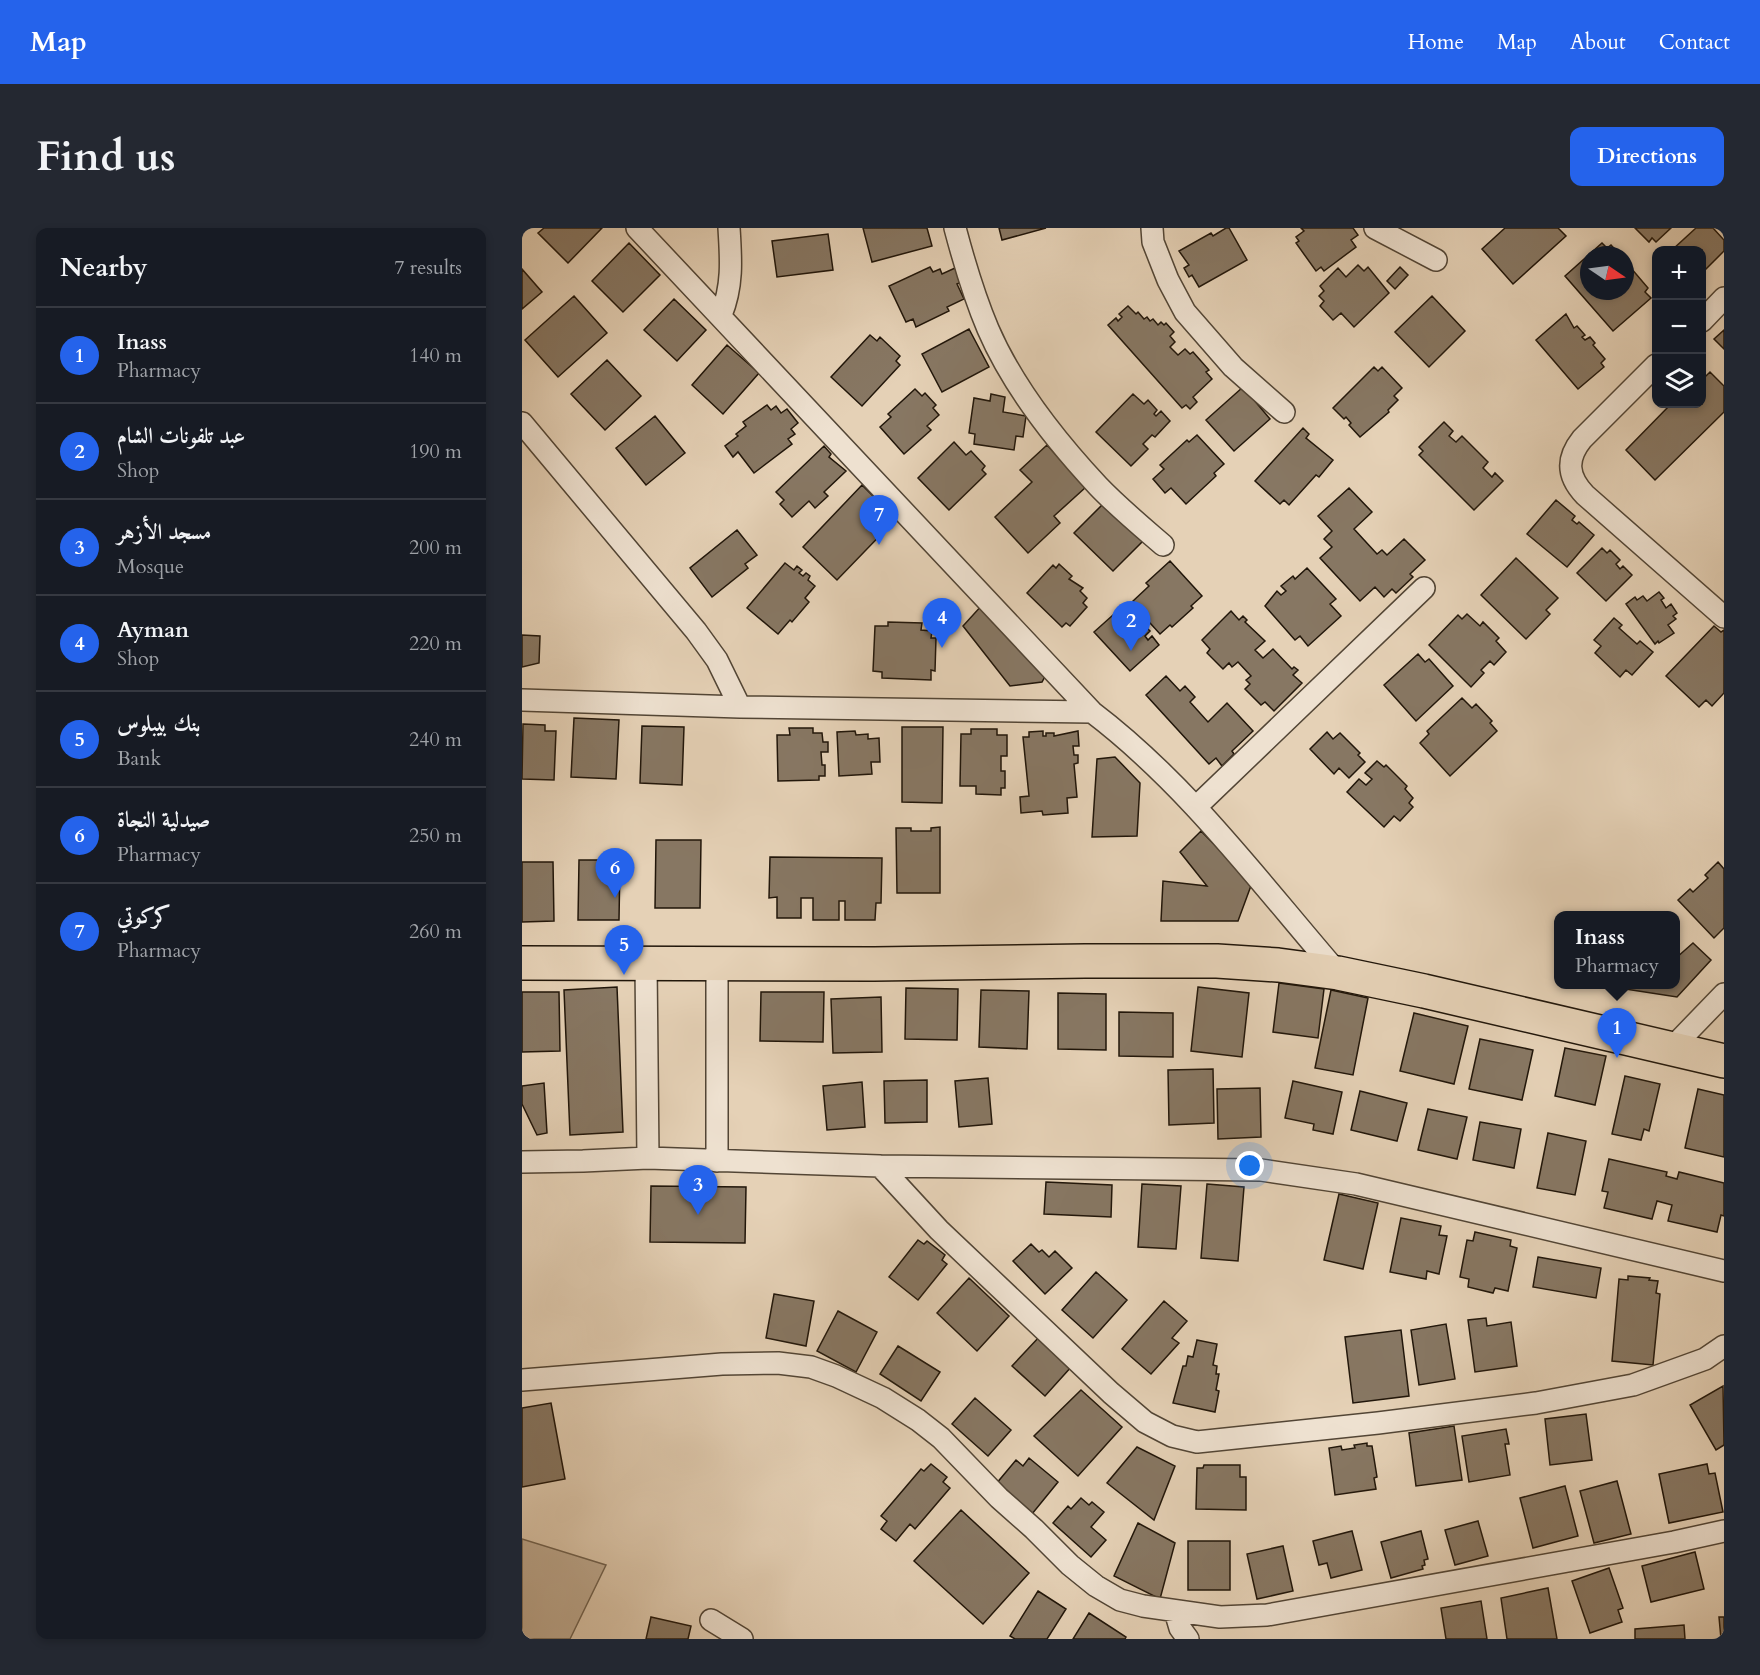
<!DOCTYPE html>
<meta charset="utf-8">
<style>
:root{--surface:#171b24;--page:#242831;--text:#f1f3f6;--muted:#9ea1a6;--line:#363941;--accent:#2563eb}
body{margin:0;font-family:Cardo,Amiri,serif;background:var(--page);color:var(--text)}
.controls{position:absolute;right:18px;top:18px;display:grid;overflow:hidden;border-radius:12px;box-shadow:0 3px 9px #0003}
.controls button{width:54px;height:54px;display:grid;place-items:center;padding:0;border:0;border-bottom:2px solid var(--line);background:var(--surface);color:var(--text);font:30px sans-serif}
.compass{position:absolute;left:1058px;top:18px;width:54px;height:54px;border-radius:50%;background:var(--surface);box-shadow:0 3px 9px #0003;rotate:103deg}
.you{position:absolute;left:728px;top:938px;width:21px;height:21px;margin:-15px;border:4px solid #fff;border-radius:50%;background:#1a73e8;box-shadow:0 0 0 9px #1a73e833}
.badge{display:grid;place-items:center;width:39px;height:39px;border-radius:50%;background:var(--accent);color:#fff;font-size:20px;font-weight:700}
.pin{position:absolute;translate:-50% -50px;filter:drop-shadow(0 2px 3px #0008)}
.pin::after{content:'';position:absolute;top:32px;width:21px;height:18px;background:inherit;clip-path:polygon(0 0,100% 0,50% 100%)}
.popup{position:absolute;left:1032px;top:683px;width:126px;height:78px;box-sizing:border-box;display:grid;place-content:center;border-radius:12px;background:var(--surface);filter:drop-shadow(0 2px 4px #0005);font-size:20px;white-space:nowrap;color:var(--muted)}
.popup b{font-size:22px;color:var(--text)}
.popup::after{content:'';position:absolute;left:50%;top:100%;margin-left:-12px;border:12px solid transparent;border-top-color:var(--surface)}
.list{margin:0;padding:0;list-style:none}
h2{display:flex;justify-content:space-between;align-items:center;height:78px;margin:0;padding:0 24px;font-size:26px}
h2 small{font-size:20px;font-weight:400;color:var(--muted)}
.list li{display:grid;grid-template-columns:39px 1fr auto;gap:18px;align-items:center;box-sizing:border-box;height:96px;padding:0 24px;border-top:2px solid var(--line)}
.list b{display:block;font-size:22px;white-space:nowrap}
.list p{margin:0;font-size:20px;white-space:nowrap;color:var(--muted)}
.list em{font-size:20px;font-style:normal;color:var(--muted)}
.icon{flex:none;width:33px;height:33px;fill:none;stroke:currentColor;stroke-width:2;stroke-linecap:round;stroke-linejoin:round}
.map{position:relative;flex:none;width:1202px;height:1411px;overflow:hidden;border-radius:12px}
header{display:flex;align-items:center;gap:36px;box-sizing:border-box;height:84px;padding:0 30px;background:var(--accent);color:#fff}
header strong{font-size:28px}
nav{display:flex;gap:33px;margin-inline-start:auto;font-size:21px}
.intro{display:flex;align-items:center;justify-content:space-between;box-sizing:border-box;height:144px;padding:0 36px}
h1{margin:0;font-size:42px}
.button{padding:15px 27px;border-radius:12px;background:var(--accent);color:#fff;font-size:21px;font-weight:700}
main{display:flex;gap:36px;padding:0 36px}
aside{flex:1;background:var(--surface);border-radius:12px;box-shadow:0 3px 9px #0003}
.map>svg:first-child{display:block}
.green{fill:#c4b199;stroke:#726452;stroke-width:1.5}
.building{fill:#877763;stroke:#21160a;stroke-width:1.5}
.lines{fill:none;stroke-linecap:round;stroke-linejoin:round}
.street-casing{stroke:#524535;stroke-width:24}
.primary-casing{stroke:#21160a;stroke-width:36}
.street{stroke:#eee1d0;stroke-width:21}
.primary{stroke:#e5d1b6;stroke-width:33}
</style>
<header>
<strong>Map</strong>
<nav><a>Home</a><a>Map</a><a>About</a><a>Contact</a></nav>
</header>
<div class="intro"><h1>Find us</h1><a class="button">Directions</a></div>
<main>
<aside>
<h2>Nearby<small>7 results</small></h2>
<ul class="list">
<li><span class="badge">1</span><div><b>Inass</b><p>Pharmacy</p></div><em>140 m</em></li>
<li><span class="badge">2</span><div><b>عبد تلفونات الشام</b><p>Shop</p></div><em>190 m</em></li>
<li><span class="badge">3</span><div><b>مسجد الأزهر</b><p>Mosque</p></div><em>200 m</em></li>
<li><span class="badge">4</span><div><b>Ayman</b><p>Shop</p></div><em>220 m</em></li>
<li><span class="badge">5</span><div><b>بنك بيبلوس</b><p>Bank</p></div><em>240 m</em></li>
<li><span class="badge">6</span><div><b>صيدلية النجاة</b><p>Pharmacy</p></div><em>250 m</em></li>
<li><span class="badge">7</span><div><b>كركوتي</b><p>Pharmacy</p></div><em>260 m</em></li>
</ul>
</aside>
<div class="map">
<svg width="1202" height="1411" viewBox="0 0 1202 1411">
<rect width="100%" height="100%" fill="#e5d1b6"/>
<filter id="stains"><feTurbulence type="fractalNoise" baseFrequency=".00333" numOctaves="4"/><feColorMatrix values="0 0 0 0 .2 0 0 0 0 .09 0 0 0 0 .02 0 0 0 .5 -.17"/></filter>
<radialGradient id="worn" r=".72"><stop offset=".6" stop-color="#630" stop-opacity="0"/><stop offset="1" stop-color="#630" stop-opacity=".3"/></radialGradient>
<path class="green" d="M0 1311 84 1337 48 1411H0Z"/>
<path class="building" d="M22 0H80L46 35 16 5Z
M341 0H405L410 18 350 34Z
M477 0H524L480 12Z
M704 0H707L725 32 677 59 670 47 667 49 662 40 667 37 657 23 689 5 691 8Z
M779 0H831L836 7 829 12 834 19 802 43 799 39 794 43 774 15 777 13 774 9 782 3Z
M983 0H1036L1044 8 991 56 960 21Z
M1113 0H1149L1134 14 1130 10 1127 14Z
M1174 0H1191L1202 12V23L1180 45V22H1150Z
M306 6 311 42 255 49 250 13Z
M107 15 138 47 101 84 70 53Z
M1080 15 1085 20 1089 17 1098 27H1067V63H1103V33L1126 60 1123 64 1129 70 1091 103 1043 48Z
M836 37 842 43 846 39 867 65 832 99 819 85 811 92 798 78 802 73 797 68 802 63 798 58 816 40 824 49Z
M408 39 411 44 418 41 420 46 433 40 440 54 435 56 442 71 425 79 427 83 394 99 391 91 384 94 367 58Z
M878 39 886 47 873 61 865 53Z
M0 41 20 64 0 81Z
M52 68 85 105 36 149 3 112Z
M910 68 943 103 907 139 873 104Z
M152 71 184 102 155 133 122 102Z
M606 78 614 86 616 84 622 91 625 89 628 93 631 91 636 97 639 94 642 97 644 95 652 104 648 108 653 114 648 119 656 127 663 121 668 126 671 124 687 142 684 144 690 151 671 169 675 174 668 181 664 177 660 180 586 97 594 90 596 93 600 89 597 86Z
M1044 86 1052 100 1055 98 1063 107 1060 109 1063 112 1068 109 1073 115 1071 117 1083 131 1079 135 1082 139 1056 161 1014 112Z
M447 101 467 139 420 164 400 126Z
M1202 102V121L1192 111Z
M348 107 355 113 358 109 378 128 374 133 378 137 340 178 309 149Z
M205 117 237 145 201 186 170 157Z
M85 132 119 168 83 202 49 166Z
M852 139 856 143 860 139 880 160 872 168 876 172 866 182 867 184 838 209 827 197 829 195 824 189 822 191 811 180Z
M1180 143 1184 148 1188 144 1202 158V184L1133 252 1104 222 1149 176H1180Z
M721 159 748 191 712 223 684 192Z
M393 161 400 168 403 165 414 177 411 180 417 187 405 198 409 202 382 226 358 199 369 189 366 186Z
M469 166 483 169 481 184 504 188 501 209 494 208 492 222 452 216 453 206 447 205 452 170 468 173Z
M611 166 622 176 626 172 635 182 632 186 634 188 639 183 648 193 633 209 630 207 621 216 626 221 609 238 574 204Z
M245 177 249 182 254 178 259 185 265 181 276 195 269 201 273 206 266 211 270 216 232 245 216 224 211 229 203 218 216 208 214 206 224 198 221 194Z
M133 188 163 225 124 257 94 220Z
M922 194 931 203 927 208 934 214 940 208 966 234 961 240 970 249 973 245 981 253 952 282 897 227 901 223 897 219Z
M781 200 787 206 784 210 811 232 797 249 794 247 767 277 762 272 758 276 733 253Z
M675 207 702 236 692 245 694 248 664 276 649 260 643 265 631 251 642 241 638 237 665 212 667 214Z
M432 214 444 227 449 223 463 238 460 242 464 246 427 282 396 250Z
M525 217 564 259 532 288 538 295 506 325 473 289 510 254 498 242Z
M302 218 309 226 307 229 324 243 302 264 306 268 293 280 287 273 270 289 258 276 262 272 254 264Z
M340 257 357 274 355 276 372 293 315 352 281 319Z
M827 260 850 284 832 301 855 326 860 322 865 327 882 311 903 332 888 346 891 349 874 365 870 361 862 369 853 359 838 373 798 330 810 319 802 311 810 303 796 288Z
M1034 272 1053 288 1050 292 1055 296 1057 294 1072 307 1045 339 1005 306Z
M582 275 621 313 591 343 552 305Z
M215 302 235 327 223 336 226 340 190 369 168 340Z
M1080 320 1085 325 1088 322 1098 332 1094 336 1098 341 1101 338 1110 347 1084 373 1055 345Z
M994 330 1036 370 1024 382 1028 386 1004 411 959 367Z
M648 333 680 368 669 378 671 380 650 399 648 397 638 406 618 384 619 383 611 373 627 358 624 355Z
M263 335 272 342 275 338 280 342 277 345 281 348 284 345 288 348 286 352 293 358 283 370 287 374 270 394 268 392 256 406 225 380Z
M537 336 550 348 547 351 561 360 558 363 565 370 561 375 565 379 548 398 544 395 540 399 505 365 531 337 534 340Z
M785 340 814 371 808 376 819 388 786 418 778 408 773 412 743 378 755 363 759 367 764 363 759 358 771 348 773 351Z
M1137 364 1142 370 1139 372 1144 380 1149 376 1155 385 1151 388 1154 391 1146 397 1152 405 1137 415 1136 413 1133 416 1104 376 1113 369 1115 372 1121 368 1125 373Z
M461 376 526 443 520 454 488 458 441 398Z
M600 379 620 401 623 398 628 403 623 408 626 412 630 408 637 417 608 443 572 404Z
M709 383 717 392 721 388 725 392 723 394 743 413 733 422 741 430 751 421 770 441 772 439 776 442 771 447 780 455 752 483 743 474 739 477 723 461 728 456 724 452 729 448 716 434 710 439 707 435 701 441 685 425 688 421 680 412Z
M945 386 958 398 961 394 977 410 974 413 984 424 972 437 968 433 959 442 962 445 949 459 907 417 936 387 940 391Z
M1092 390 1100 397 1097 400 1115 416 1118 413 1131 424 1110 447 1104 442 1098 449 1073 425 1079 418 1072 412Z
M366 394 400 395 399 402 410 403 409 410H414L413 443 409 442V452L360 450V444L351 443 353 398H366Z
M1192 398 1199 404 1202 402V465L1190 478 1184 472 1177 479 1144 448Z
M0 407 18 408 17 435 0 439Z
M896 426 903 434 907 431 931 458 894 493 862 457Z
M644 448 658 463 663 458 673 469 668 474 686 494 705 475 731 503 710 523 712 526 700 538 694 530 687 536 624 467Z
M940 470 950 480 954 476 970 493 968 495 975 503 928 548 898 515 907 506 905 503Z
M52 490 97 492 94 551 49 549Z
M1 496 23 497V503H34L32 552 0 551Z
M120 498 162 499 160 557 118 555Z
M380 499H421L420 575 380 574Z
M267 500H291V505H300L301 514H306V524H299L300 537H303V548H297V552L256 553 255 507H268Z
M449 501H475V507H485V528H479V543H483V560H479V567L454 566V558H438L439 506H449Z
M333 503 334 507 346 506V511L357 510 358 534H349L350 546 317 548 315 504Z
M521 503V508H524V505H532V508L556 503 557 518H551L552 527H556V535L552 536 555 569 545 570 546 585 521 587 520 583 499 585 498 569 507 568 501 509H507V504Z
M805 504 811 511 818 505 838 525 836 527 843 534 827 550 817 540 812 546 788 521Z
M593 529 618 555 615 608 570 609 575 531Z
M855 533 862 539 864 537 885 558 883 561 891 570 887 575 891 579 878 593 872 588 862 599 825 564 837 551 844 557 850 551 843 545Z
M418 599V665H375L374 600H389V603H409V600Z
M679 603 730 655 716 693H639L641 653 685 658 658 624Z
M134 612H179L178 680H133Z
M248 629 360 630 359 675H354L353 692H323V673H317V692H291V670H279V690H255V669L247 670Z
M57 632H98L97 692H56Z
M0 634H31L32 693 0 694Z
M1196 634 1202 641V700L1192 710 1156 672 1168 661 1171 664 1186 650 1183 647Z
M1171 715 1189 732 1155 769 1071 756H1154V730Z
M757 755 802 761 796 810 751 804Z
M95 759 101 904 48 907 42 762Z
M676 759 727 765 720 829 669 823Z
M384 760 436 761 435 812 383 811Z
M459 762 507 763 505 821 457 819Z
M809 762 846 770 831 847 793 840Z
M0 764H37L38 823 0 824Z
M239 764H302L301 814 238 813Z
M536 765 584 766V822L536 821Z
M359 769 360 824 311 825 309 771Z
M597 784 651 785V829L597 828Z
M892 785 946 798 932 856 878 843Z
M958 811 1011 822 1000 872 947 861Z
M1043 820 1084 828 1073 877 1033 868Z
M691 841 692 895 647 897 646 842Z
M1103 848 1138 856 1127 903 1122 901 1119 912 1090 906Z
M466 850 470 896 437 899 433 853Z
M405 852V894L363 895 362 853Z
M771 853 820 864 811 906 791 902 792 896 763 890Z
M340 854 343 899 305 902 301 858Z
M22 855 25 905 15 907 0 876V858Z
M738 860 739 909 696 911 695 861Z
M1176 861 1202 867V929L1163 920Z
M838 863 885 875 875 913 829 902Z
M906 881 945 889 935 931 896 922Z
M958 894 999 901 992 940 951 932Z
M1026 905 1064 913 1053 967 1015 960Z
M1087 931 1145 944 1144 948 1155 951 1157 944 1202 955V988L1199 987 1195 1004 1146 993 1150 977 1135 973 1130 991 1082 980 1086 964 1080 963Z
M524 954 590 957 589 989 522 986Z
M620 956 659 958 654 1021 616 1019Z
M685 956 722 959 716 1033 679 1030Z
M129 958 224 959 223 1015 128 1014Z
M817 966 856 975 841 1041 802 1032Z
M879 990 919 998 917 1007 925 1008 917 1046 905 1043 904 1051 868 1044Z
M953 1004 989 1012 988 1018 995 1020 986 1063 973 1060 971 1065 946 1059 947 1051 938 1049 945 1012 951 1013Z
M396 1012 402 1016 405 1013 423 1027 420 1032 425 1036 396 1072 367 1049Z
M509 1016 517 1024 520 1022 527 1029 533 1023 550 1040 523 1066 491 1033Z
M1016 1029 1079 1040 1074 1070 1011 1059Z
M574 1044 605 1072 571 1110 540 1082Z
M1106 1048 1128 1050 1127 1052 1136 1053 1134 1065 1138 1066 1131 1137 1090 1133 1097 1051 1106 1052Z
M447 1050 487 1088 455 1123 415 1085Z
M252 1066 292 1073 284 1118 244 1110Z
M642 1073 665 1093 650 1110 657 1115 629 1146 600 1121Z
M316 1083 355 1104 334 1144 295 1123Z
M964 1090 965 1098 989 1094 995 1138 953 1144 946 1092Z
M924 1096 933 1151 897 1157 889 1102Z
M879 1102 887 1168 831 1175 823 1109Z
M518 1108 550 1138 523 1168 490 1138Z
M675 1112 695 1116 691 1137 695 1138 694 1146H697L694 1162 697 1163 693 1184 651 1175 661 1138H664L666 1128 671 1129Z
M376 1118 418 1144 399 1173 358 1146Z
M1201 1158 1202 1217 1194 1222 1168 1177Z
M559 1162 600 1199 556 1248 512 1208Z
M453 1170 489 1202 466 1228 430 1196Z
M29 1175 43 1251 0 1259V1180Z
M1064 1186 1070 1232 1028 1237 1023 1191Z
M932 1198 940 1252 894 1258 887 1205Z
M984 1201 987 1216H983L988 1247 947 1254 940 1208Z
M845 1215V1218H850L855 1249 852 1250 854 1261 813 1267 807 1220 819 1218 820 1222 833 1220 832 1217Z
M615 1219 653 1238 632 1292 585 1255Z
M507 1230 536 1254 510 1286 474 1256 494 1232 501 1238Z
M409 1236 425 1249 421 1254 428 1260 393 1301 388 1296 374 1313 359 1301 365 1293 359 1288 399 1241 402 1243Z
M1185 1236 1187 1246 1193 1245 1201 1284 1147 1295 1137 1246Z
M682 1237H718V1249H724V1282L674 1281 675 1240H681Z
M1095 1253 1109 1306 1072 1315 1058 1263Z
M1043 1258 1056 1308 1011 1320 998 1270Z
M559 1270 567 1277 570 1274 582 1284 569 1299 584 1312 569 1329 531 1295 546 1278 549 1281Z
M439 1282 507 1345 461 1396 392 1333Z
M956 1293 966 1328 933 1337 923 1302Z
M616 1295 653 1315 638 1371 592 1348Z
M830 1303 840 1342 809 1350 805 1335 797 1337 791 1313Z
M899 1303 906 1331 902 1332 903 1337 900 1338 901 1341 869 1350 859 1314Z
M666 1313H708V1362H666Z
M761 1318 771 1363 735 1371 725 1326Z
M1173 1324 1182 1361 1129 1374 1120 1338Z
M1087 1340 1101 1380 1096 1382 1100 1394 1068 1405 1050 1353Z
M1026 1360 1035 1411H985L979 1370Z
M516 1363 544 1381 525 1411H493L488 1408Z
M959 1373 965 1411H924L919 1380Z
M567 1385 604 1409 603 1411H551Z
M129 1389 169 1398 166 1411H124Z
M1197 1389H1202V1411H1199Z
M1162 1397 1163 1411H1113V1401Z"/>
<g class="lines">
<g class="street-casing">
<path id="street" d="M115 0 570 484C665 556 738 655 816 745
M433 0C442 34 452 68 466 101 491 159 533 212 576 258 596 279 619 298 641 317
M630 0 631 14 646 52 663 84 711 139 762 184
M853 0 914 32
M199 87C211 58 209 31 207 0
M1180 93 1202 70
M1134 137 1060 211C1044 231 1045 248 1063 267L1202 389
M0 195 174 403 195 432 218 479
M0 472 218 479 570 484
M674 579 902 360
M124 736 126 930
M1148 822 1202 766
M195 933V736
M0 934 61 933 126 930 358 938 739 942 834 956 1202 1043
M358 938 417 1002 589 1165 623 1194 650 1208 675 1214 856 1195 1014 1175 1111 1157 1183 1131 1202 1118
M0 1152 200 1136 256 1135 289 1139 314 1148 361 1170 396 1192 419 1210 477 1270 512 1301 548 1337 574 1358 598 1372 621 1378 698 1389 745 1387 1152 1314 1202 1303
M653 1383 658 1400 666 1411
M189 1392 220 1411"/>
</g>
<g class="primary-casing">
<path id="primary" d="M0 735 352 736 563 733H695L756 737 816 745 902 763 1202 833"/>
</g>
<use href="#street" class="street"/>
<use href="#primary" class="primary"/>
</g>
<rect width="100%" height="100%" filter="url(#stains)"/>
<rect width="100%" height="100%" fill="url(#worn)"/>
</svg>
<div class="controls">
<button>+</button>
<button>−</button>
<button><svg class="icon" aria-label="layers" viewBox="0 0 24 24"><path d="M12 4l9 5-9 5-9-5zM3 14l9 5 9-5"/></svg></button>
</div>
<svg class="compass" viewBox="-18 -18 36 36"><path d="M0-13l5 13h-10z" fill="#e53935"/><path d="M0 13l5-13h-10z" fill="#9ea1a6"/></svg>
<div class="you"></div>
<div class="pin badge" style="left:1095px;top:830px">1</div>
<div class="popup"><b>Inass</b>Pharmacy</div>
<div class="pin badge" style="left:609px;top:423px">2</div>
<div class="pin badge" style="left:176px;top:987px">3</div>
<div class="pin badge" style="left:420px;top:420px">4</div>
<div class="pin badge" style="left:102px;top:747px">5</div>
<div class="pin badge" style="left:93px;top:670px">6</div>
<div class="pin badge" style="left:357px;top:317px">7</div>
</div>
</main>
